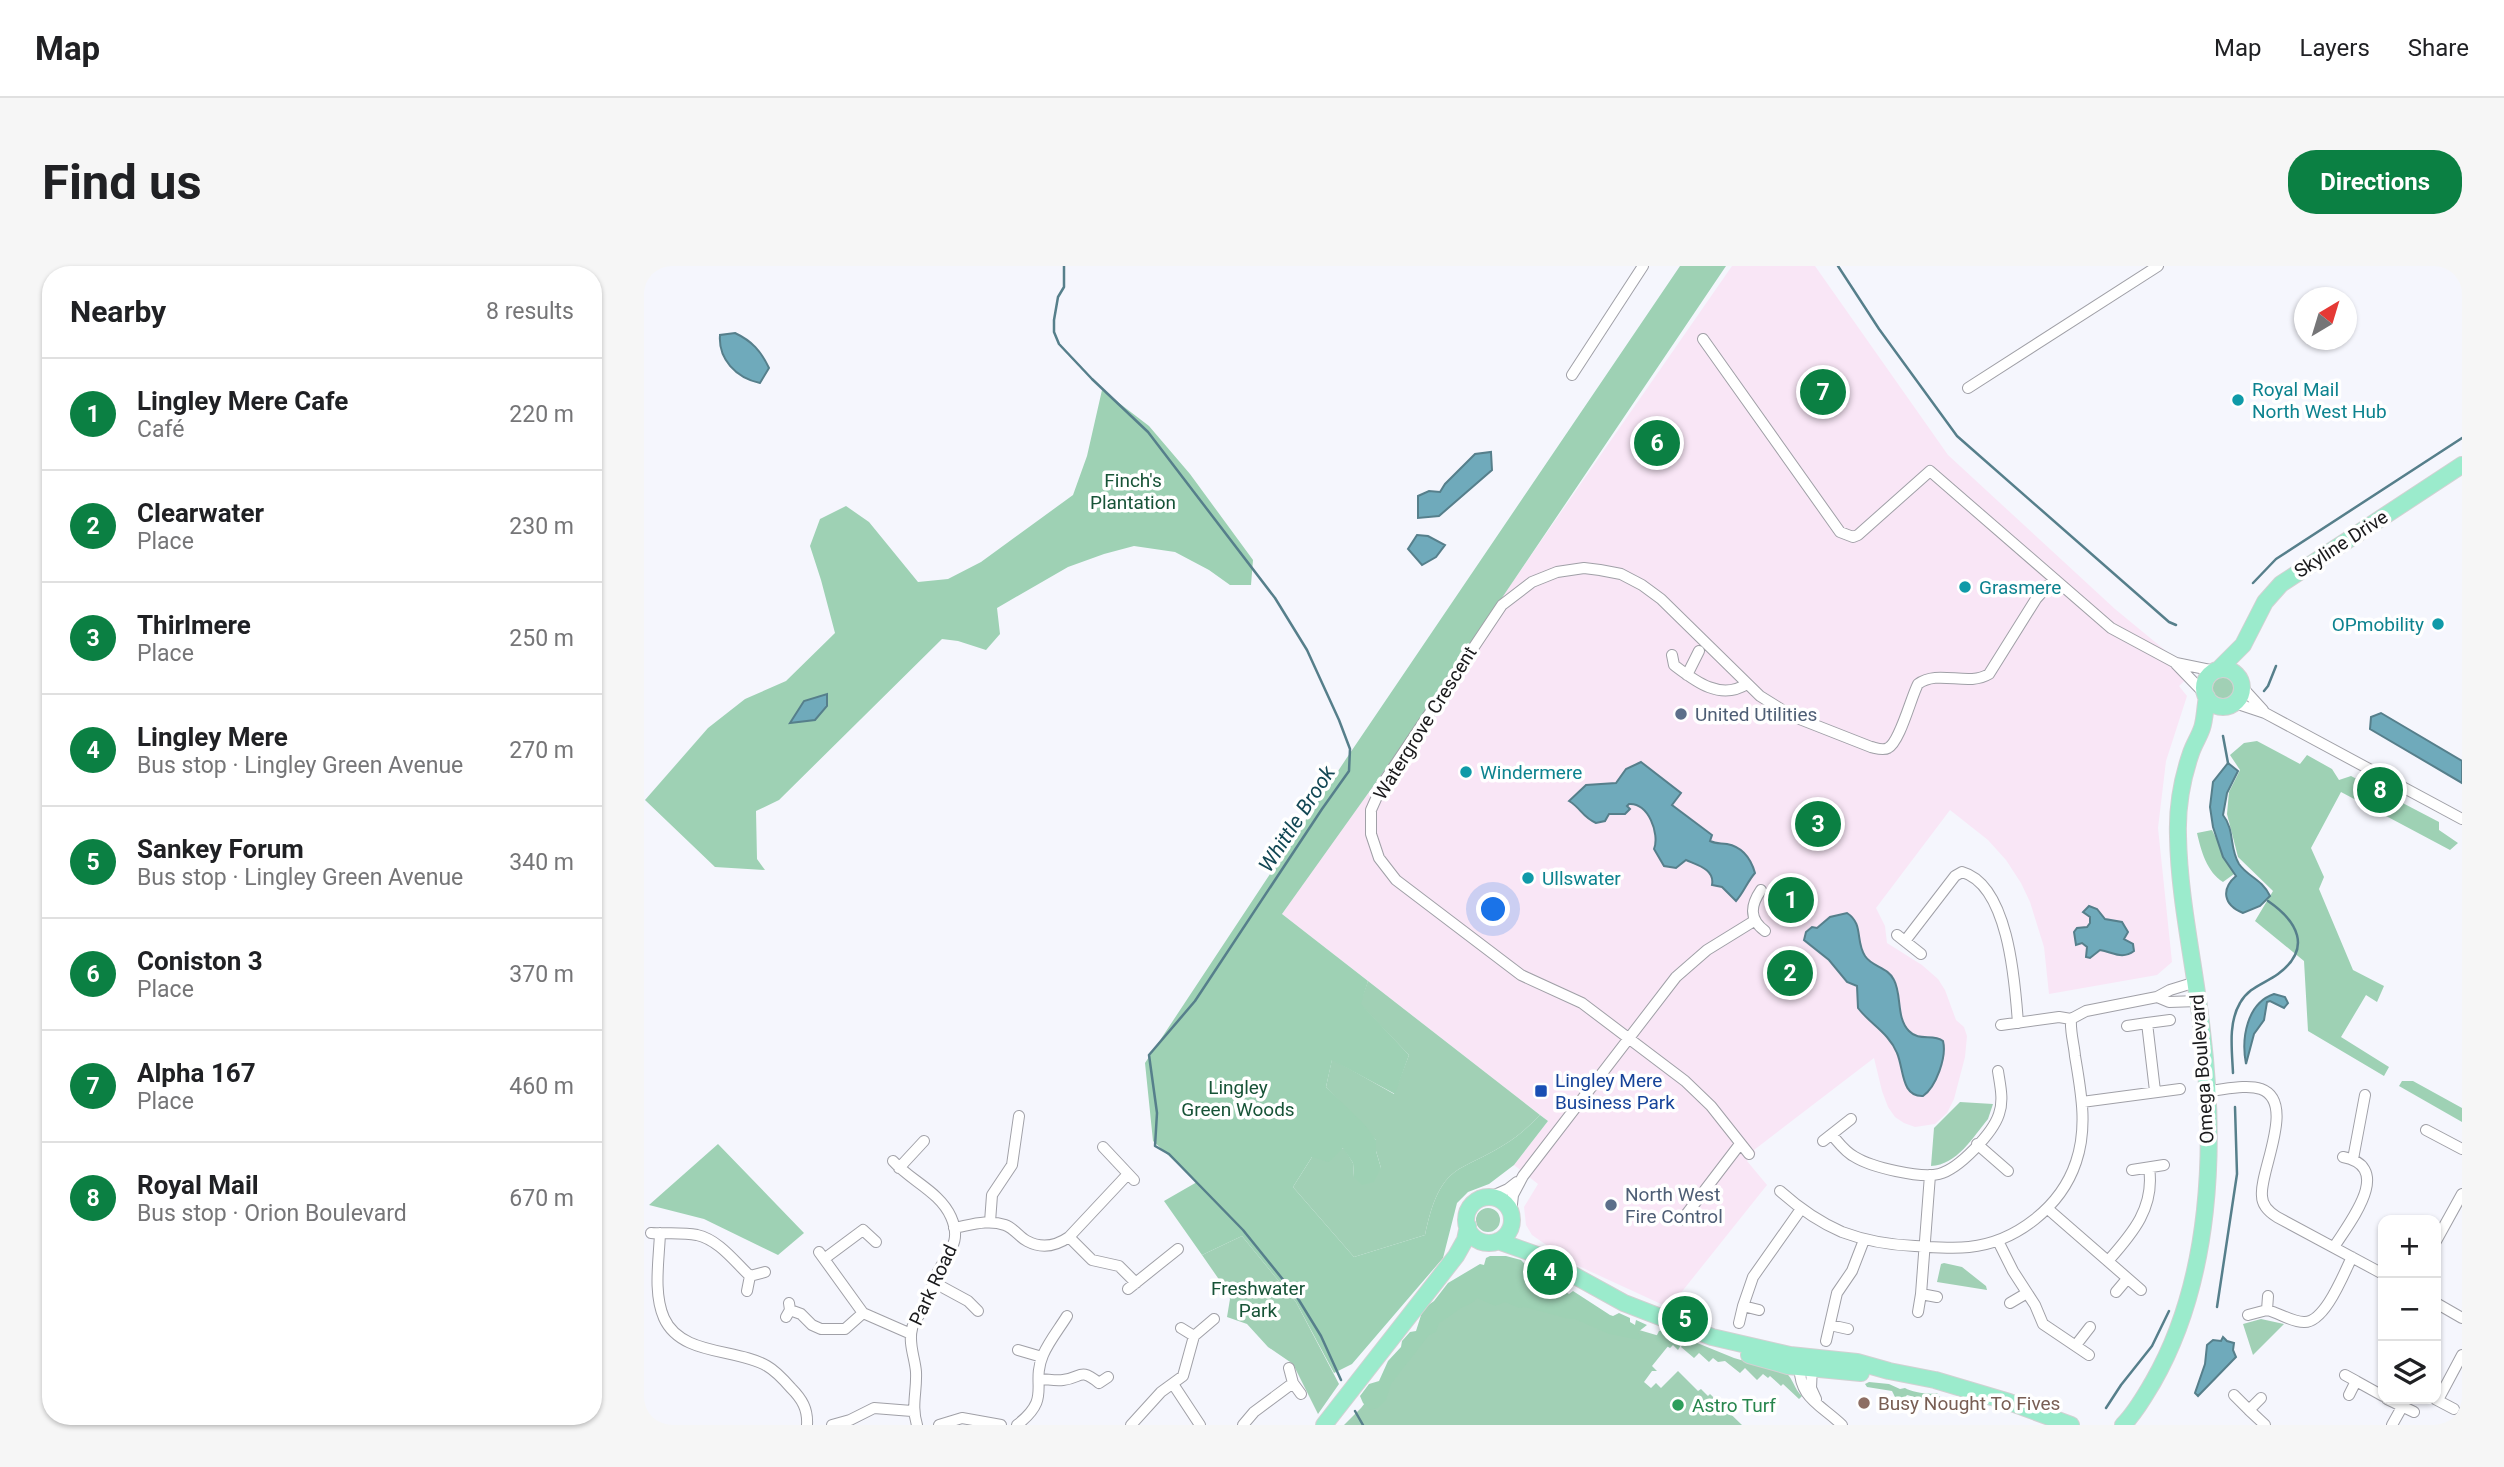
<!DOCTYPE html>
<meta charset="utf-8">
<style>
:root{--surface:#fff;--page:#f6f6f6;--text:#202124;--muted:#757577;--line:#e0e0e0;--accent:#0b8043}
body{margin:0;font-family:Roboto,sans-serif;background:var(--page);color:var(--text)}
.controls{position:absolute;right:21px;bottom:21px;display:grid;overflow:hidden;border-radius:14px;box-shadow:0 2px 5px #0004}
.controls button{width:63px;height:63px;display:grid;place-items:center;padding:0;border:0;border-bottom:2px solid var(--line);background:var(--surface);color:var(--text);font:35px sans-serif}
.compass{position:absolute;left:1650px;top:21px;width:63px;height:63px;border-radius:50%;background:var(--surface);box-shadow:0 2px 5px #0004;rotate:38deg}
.you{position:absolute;left:850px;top:644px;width:24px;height:24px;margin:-18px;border:5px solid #fff;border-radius:50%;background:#1a73e8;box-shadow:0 0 0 10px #1a73e833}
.badge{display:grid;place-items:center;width:46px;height:46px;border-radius:50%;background:var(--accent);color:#fff;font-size:23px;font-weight:700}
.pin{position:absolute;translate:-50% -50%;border:4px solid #fff;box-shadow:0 2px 7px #0006}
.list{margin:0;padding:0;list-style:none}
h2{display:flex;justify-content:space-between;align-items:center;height:91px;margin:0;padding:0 28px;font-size:30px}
h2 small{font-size:23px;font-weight:400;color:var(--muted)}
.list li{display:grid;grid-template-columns:46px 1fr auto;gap:21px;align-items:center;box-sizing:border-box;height:112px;padding:0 28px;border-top:2px solid var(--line)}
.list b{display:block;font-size:26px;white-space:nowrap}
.list p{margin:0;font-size:23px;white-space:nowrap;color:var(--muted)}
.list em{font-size:23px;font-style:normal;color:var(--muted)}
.icon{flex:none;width:38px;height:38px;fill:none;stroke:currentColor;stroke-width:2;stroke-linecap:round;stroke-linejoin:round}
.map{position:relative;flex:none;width:1818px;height:1159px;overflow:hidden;border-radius:28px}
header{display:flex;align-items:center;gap:42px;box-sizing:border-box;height:98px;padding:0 35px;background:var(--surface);border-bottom:2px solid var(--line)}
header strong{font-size:33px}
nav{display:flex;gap:38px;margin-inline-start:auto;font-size:24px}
.intro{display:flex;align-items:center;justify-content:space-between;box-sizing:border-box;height:168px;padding:0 42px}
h1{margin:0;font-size:49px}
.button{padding:18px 32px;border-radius:28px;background:var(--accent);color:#fff;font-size:24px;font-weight:700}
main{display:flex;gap:42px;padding:0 42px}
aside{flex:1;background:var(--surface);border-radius:28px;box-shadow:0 2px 5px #0004}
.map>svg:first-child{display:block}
.commercial{fill:#f9e6f6}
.green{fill:#a1d0b5}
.forest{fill:#9ed1b4}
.water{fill:#6faabb;stroke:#567f8b;stroke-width:2}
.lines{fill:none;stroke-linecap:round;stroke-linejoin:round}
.stream{stroke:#567f8b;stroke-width:2.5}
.street-casing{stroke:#a0a0a7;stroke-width:12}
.primary-casing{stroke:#d1d1d2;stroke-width:18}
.street{stroke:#fff;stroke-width:10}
.primary{stroke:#9bebcc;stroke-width:16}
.culture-dot{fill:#0f9aa8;stroke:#fff;stroke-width:2.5}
.service-dot{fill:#5c6f8a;stroke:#fff;stroke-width:2.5}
.transit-dot{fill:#1a4fb4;stroke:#fff;stroke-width:2.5}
.education-dot{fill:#8d6e63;stroke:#fff;stroke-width:2.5}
.leisure-dot{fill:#2e9e5b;stroke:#fff;stroke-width:2.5}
.labels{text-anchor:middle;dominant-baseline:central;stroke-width:7;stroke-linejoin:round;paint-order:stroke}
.culture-label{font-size:19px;fill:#0d838f;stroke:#fff;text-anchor:start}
.park-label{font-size:19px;fill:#175337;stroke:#fff}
.street-label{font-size:19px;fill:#1a1a1c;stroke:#fff}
.service-label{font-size:19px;fill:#4e5e75;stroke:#fff;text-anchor:start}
.transit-label{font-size:19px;fill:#164399;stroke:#fff;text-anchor:start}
.education-label{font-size:19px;fill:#785e54;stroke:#fff;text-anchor:start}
.leisure-label{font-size:19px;fill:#27864d;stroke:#fff;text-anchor:start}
.water-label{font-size:21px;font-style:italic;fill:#124754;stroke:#fff}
</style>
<header>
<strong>Map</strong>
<nav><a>Map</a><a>Layers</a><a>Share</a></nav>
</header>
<div class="intro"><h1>Find us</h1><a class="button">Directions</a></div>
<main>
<aside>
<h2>Nearby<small>8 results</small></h2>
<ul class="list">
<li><span class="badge">1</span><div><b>Lingley Mere Cafe</b><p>Café</p></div><em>220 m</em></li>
<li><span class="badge">2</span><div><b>Clearwater</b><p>Place</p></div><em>230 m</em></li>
<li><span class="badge">3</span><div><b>Thirlmere</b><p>Place</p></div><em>250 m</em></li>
<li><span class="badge">4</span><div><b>Lingley Mere</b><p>Bus stop · Lingley Green Avenue</p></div><em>270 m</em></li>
<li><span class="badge">5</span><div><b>Sankey Forum</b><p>Bus stop · Lingley Green Avenue</p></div><em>340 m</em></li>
<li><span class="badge">6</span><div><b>Coniston 3</b><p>Place</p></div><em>370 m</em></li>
<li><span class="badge">7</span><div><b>Alpha 167</b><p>Place</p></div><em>460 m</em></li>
<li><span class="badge">8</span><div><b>Royal Mail</b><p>Bus stop · Orion Boulevard</p></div><em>670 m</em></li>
</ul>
</aside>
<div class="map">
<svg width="1818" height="1159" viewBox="0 0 1818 1159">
<rect width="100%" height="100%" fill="#f5f6fd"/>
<path class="commercial" d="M1088 0H1171L1304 189 1471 343 1528 390 1552 397 1546 410 1535 420 1543 430 1522 495 1514 562 1528 696 1513 709 1405 728 1400 681 1386 636 1377 617 1362 594 1344 574 1306 544 1232 642 1241 660 1243 677 1278 699 1294 713 1301 724 1312 754 1320 761 1323 770 1321 791 1310 833 1303 847 1291 858 1271 861 1260 857 1251 851 1244 841 1238 825 1230 792 1110 884 1112 887 1103 895 1123 919 1036 1028 1030 1044 928 997 888 969 882 959 880 941 894 918 870 899 904 855 638 648Z"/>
<path class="green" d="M1566 422a12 12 0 1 1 24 0a12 12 0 1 1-24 0Z
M724 715 896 849C886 859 875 870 863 877 848 887 831 894 815 903 793 916 786 946 781 969L710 991 649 921 668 891 700 882 709 897 710 911 737 902 732 885V874L682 821 688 793 750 828 765 789 716 738Z
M1316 836 1349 838 1344 853C1329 871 1313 899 1287 900L1290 862Z
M832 954a12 12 0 1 1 24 0a12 12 0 1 1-24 0Z
M598 970 652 1036 695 1118 674 1148 649 1098 624 1081 603 1058 583 1051 586 1033 583 1025 558 989Z
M1300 997 1318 1001 1342 1020 1343 1024 1293 1016 1297 998Z
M819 1012 1029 1074 1008 1100 1013 1105H1008L1000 1116 1007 1122 1012 1117 1017 1122 1034 1105 1054 1125 1057 1123 1064 1130 1066 1128 1098 1159H700L717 1142Z
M1617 1053 1640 1058 1609 1089 1599 1058Z
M1041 1072 1090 1092 1142 1107C1149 1112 1150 1123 1158 1130L1155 1133 1139 1118 1137 1120 1126 1110 1124 1112 1119 1108 1113 1114 1101 1102 1096 1107 1081 1095 1074 1096 1069 1092 1065 1096 1055 1087 1050 1092 1037 1081Z"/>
<path class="forest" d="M1036 0H1082L760 477 638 648 724 715 717 738 765 789 751 828 688 794 682 821 721 859 732 874V885L737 902 730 916 718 919 710 911 709 897 699 882 685 896 668 891 649 921 710 991 781 969C786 946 793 916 815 903 831 894 848 887 863 877 875 870 886 859 896 849L904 855 870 899 845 918 824 926 813 937 799 992 708 1098 690 1107 652 1036 598 970 558 989 520 935 553 916 509 875 501 797 702 493Z
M458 124 505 160 546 208 609 294 607 319H586L565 304 531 286 490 280 460 288 424 301 353 342 356 368 342 384 314 375 298 373 135 534 112 545 113 593 121 604 71 601 1 534 64 462 101 433 142 415 191 367 177 314 166 280 176 253 202 240 225 256 274 316 304 313 337 296 429 229 443 190Z
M1613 475 1656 498 1663 489 1688 503 1695 514 1707 510 1795 556V564L1814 577 1806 584 1697 526 1667 582 1680 611 1675 623 1709 704 1740 720 1733 736 1722 729 1697 771 1745 801 1740 810 1664 765 1660 695 1611 655 1629 625 1594 591 1583 548 1585 526 1596 504 1586 489 1600 477Z
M1568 564 1590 608 1579 616C1563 606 1557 585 1553 567Z
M1758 815H1769L1818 842V856L1755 820Z
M74 878 160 967 134 989 60 953 5 939Z
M846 990H862L877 994 894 1012C908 1008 914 1022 925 1028L929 1025 966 1049 969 1050 975 1047 986 1052V1056L991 1059 992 1054 1003 1059 994 1066 998 1071 995 1074 965 1068 931 1053H925L881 1041 875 1042 861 1036 851 1040 833 1032C828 1039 821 1039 814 1044 808 1048 803 1053 795 1057L792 1066 785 1069 747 1118 742 1134 734 1142 726 1144 719 1137 716 1130 725 1118 735 1115 744 1095 757 1081 758 1075 766 1066 772 1065 779 1043 790 1035 804 1017 836 998 840 999 842 992Z
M1020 1064 1041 1072 1034 1084 1029 1079 1026 1082 1011 1073 1015 1065Z
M1225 1116 1245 1118 1256 1123 1261 1122C1268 1126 1285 1129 1293 1127L1298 1134 1292 1137 1263 1129 1255 1139 1248 1125 1223 1121 1221 1118Z"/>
<path class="water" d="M91 67C108 75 117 85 125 102L116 117C92 112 74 93 76 69Z
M847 186 848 204 795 250 774 252V230L785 225 796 226 801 218 831 188Z
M773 269 784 270 801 279 792 291 778 299 764 283Z
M183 428V440L171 454 146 457 160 435Z
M1737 447 1818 495V517L1726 463 1727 451Z
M997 496 1037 527 1028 539 1068 569 1066 575C1072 578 1076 577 1083 578 1099 581 1107 593 1111 607 1103 616 1100 626 1092 635L1078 621 1068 619C1071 603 1053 599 1042 594L1032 602 1020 600 1010 583C1016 568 1004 536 985 538L983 540 986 543 981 548H965L961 555 952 557C938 551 937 542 925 535L942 519 972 517 982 503Z
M1584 497 1594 505 1583 527 1579 549C1591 564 1585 582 1595 598 1604 611 1618 613 1626 630L1616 640 1599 647C1579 639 1577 623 1592 610L1579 591 1569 561 1566 541 1569 516Z
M1445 640 1453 643 1461 653 1478 656 1484 666 1480 673 1489 678 1490 685C1478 694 1469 686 1456 684L1446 692 1442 691 1443 681 1438 677 1432 679 1430 666 1433 662 1443 661 1446 657V651L1439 646Z
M1203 647C1220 658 1211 675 1221 690 1228 701 1244 701 1250 714 1258 729 1252 752 1265 765 1275 776 1289 767 1299 775 1303 791 1292 821 1279 830 1257 831 1260 803 1253 787 1245 767 1226 758 1214 742L1213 720 1203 716 1185 694 1160 674 1162 666 1168 661 1173 662 1186 651Z
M1630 728 1641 731 1644 737 1640 742 1626 735 1623 736 1620 754 1610 768 1602 798C1597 772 1603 737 1630 728Z
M1579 1071 1583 1075 1590 1077 1589 1084 1592 1091 1554 1130 1551 1127 1561 1098 1563 1079 1569 1074 1577 1075Z"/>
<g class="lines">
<path class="stream" d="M420 0V21L414 31 410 54V66L415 78 448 113 504 166 631 332 663 384 695 454 706 483 705 505 678 543 551 735 505 789 513 847 511 880 525 888 599 964 653 1031 677 1070 697 1114
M1194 0 1235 63 1313 170 1525 356 1532 359
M1609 317 1632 293 1818 172
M1620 425 1624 420 1632 400
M1579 470 1584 497
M1589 807C1588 784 1584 757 1596 737 1605 721 1620 718 1634 708 1669 682 1653 655 1624 635
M1573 1041 1593 908 1591 841
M1462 1142 1477 1119 1508 1080 1525 1045
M711 1145 719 1159"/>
<g class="street-casing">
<path id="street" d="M1059 73 1196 266 1209 271 1214 269 1286 205 1467 362 1532 397 1571 405
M928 109 999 0
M1324 122 1514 0
M1028 389 1030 399C1051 415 1076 435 1103 418
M1532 398 1561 428
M1043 409 1055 385
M1599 422 1619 444
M1591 437 1621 447 1818 553
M1117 624C1106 640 1105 653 1121 665
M1253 669 1277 688
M1261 675 1311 610 1318 606C1365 619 1371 718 1374 757
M1513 731 1525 736 1554 735
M1357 759 1415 751 1427 753
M1483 760 1503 757
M1511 825 1503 757 1526 754
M1563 825C1579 824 1602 818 1617 823 1653 836 1615 906 1618 930 1618 939 1625 946 1633 951L1739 1008
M1438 836 1536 823
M1782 864 1818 883
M1188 869C1195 877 1201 886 1211 891 1227 901 1277 913 1295 908 1315 903 1349 867 1355 848 1360 834 1356 819 1354 805
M1179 875 1207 853
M1333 878 1364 905
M459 881 490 914
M1105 888 1067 840 1041 815 938 737 877 709 752 614 735 592 727 568V544L739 517 858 339 888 316 913 306 940 302 956 304 977 308 998 319 1017 333 1116 430 1148 450 1227 481C1232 482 1239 485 1244 482 1256 476 1267 431 1274 418 1294 403 1324 421 1345 408L1392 333 1410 313
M1709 893 1721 829
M249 895C267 915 296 926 307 951 319 978 302 987 292 1010 288 1019 286 1031 281 1040 277 1048 269 1055 268 1063 264 1077 271 1092 272 1106 273 1126 267 1139 273 1159
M255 902 280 875
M1488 904 1520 899
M1286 909 1277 1028 1293 1031
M1136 925C1155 942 1175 956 1198 966 1222 975 1246 979 1271 980 1289 981 1307 983 1325 981 1372 976 1417 941 1432 896 1444 861 1437 826 1431 790 1430 778 1426 766 1427 753L1442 745 1513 731 1526 724 1552 716
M846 931 864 923 873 916
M1404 943 1497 1024
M867 947 869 929 879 910 1032 711 1063 684 1110 655
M1038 954 1096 878
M346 956 348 929 368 899 375 850
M310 962C327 959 344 953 361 959 370 962 375 971 383 975 398 983 412 980 425 971L484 908
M7 967C22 968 38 966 53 969 75 974 90 995 106 1010
M16 967C15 994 9 1027 20 1052 37 1090 92 1082 123 1100 132 1105 140 1114 147 1122 158 1133 164 1143 163 1159
M425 971 448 994 475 1000 492 1017
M1354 975 1369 1005 1391 1039 1399 1058 1445 1089
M1792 975 1818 928
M1690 981C1705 957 1751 901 1699 891
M175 986 219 1047 267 1068
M180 993 219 964 232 976
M1464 995C1489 967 1511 941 1505 902
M289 1016 324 1035 334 1045
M484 1023 534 983
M103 1025 106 1010 121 1006
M1472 1026 1483 1013
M1366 1037 1383 1027
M1792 1037 1818 1052
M1099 1040 1109 1011 1157 943
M146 1044 157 1048 168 1059 177 1063H201L219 1047
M1623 1044C1636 1047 1647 1056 1660 1056 1681 1057 1700 1007 1708 991
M1274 1046 1277 1028
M1604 1049 1623 1044 1624 1030
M142 1051 146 1044 145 1037
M1095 1057 1099 1040 1115 1044
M1186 1059 1204 1063
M537 1062 550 1070 570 1053
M1182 1075 1193 1027 1208 1005 1220 974
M1432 1079 1446 1061
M374 1084 398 1091
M1156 1097C1153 1131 1176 1138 1198 1159
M1168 1100 1167 1122 1172 1133
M645 1102 649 1117 657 1128
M1701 1109 1712 1115 1705 1129
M395 1113C403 1113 411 1115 419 1114 438 1112 435 1101 455 1117L464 1111
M1712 1115 1739 1130
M529 1118 556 1159
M1590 1129 1605 1144 1617 1132
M1743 1133 1770 1146
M1791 1133 1810 1143
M1794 1134 1818 1089
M1605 1144 1621 1159
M188 1159 206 1154 230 1142 268 1145
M295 1159 318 1152 357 1159
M373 1159C409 1131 386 1120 399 1089 405 1075 415 1063 423 1050
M487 1159 517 1126 539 1110 550 1070
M599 1159 610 1146 649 1117
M1748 1159 1758 1141"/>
</g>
<g class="primary-casing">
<path id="primary" d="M1560 422a19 19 0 1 1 38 0a19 19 0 1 1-38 0Z
M1574 404 1599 379 1621 336 1637 318 1818 199
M822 954a23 23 0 1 1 46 0a23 23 0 1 1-46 0Z
M854 975 893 989 980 1037 1068 1071 1146 1089 1213 1096 1245 1105 1291 1114 1365 1136 1427 1159
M1105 1089 1144 1100 1217 1107
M680 1159 812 990 821 974 824 960
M1479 1159C1492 1146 1500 1131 1509 1116 1568 1013 1572 880 1558 765 1551 701 1535 633 1534 570 1533 542 1538 513 1547 487 1550 478 1555 471 1558 462 1561 453 1561 441 1563 431"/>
</g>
<use href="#street" class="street"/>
<use href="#primary" class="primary"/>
</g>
<g class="culture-dot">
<circle cx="1594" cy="134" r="7"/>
<circle cx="1321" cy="321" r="7"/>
<circle cx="1794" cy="358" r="7"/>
<circle cx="822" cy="506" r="7"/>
<circle cx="884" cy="612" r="7"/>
</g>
<g class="service-dot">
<circle cx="1037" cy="448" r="7"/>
<circle cx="967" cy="939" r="7"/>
</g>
<rect class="transit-dot" x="890" y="818" width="14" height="14" rx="3.5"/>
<circle class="education-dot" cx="1220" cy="1137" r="7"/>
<circle class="leisure-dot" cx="1034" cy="1139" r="7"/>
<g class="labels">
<g class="culture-label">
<text x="1608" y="123">Royal Mail<tspan x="1608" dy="22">North West Hub</tspan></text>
<text x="1335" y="321">Grasmere</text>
<text x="1780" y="358" text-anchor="end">OPmobility</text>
<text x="836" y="506">Windermere</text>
<text x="898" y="612">Ullswater</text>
</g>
<g class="park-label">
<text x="489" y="214">Finch's<tspan x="489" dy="22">Plantation</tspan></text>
<text x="594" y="821">Lingley<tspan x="594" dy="22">Green Woods</tspan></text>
<text x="614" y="1022">Freshwater<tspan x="614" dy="22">Park</tspan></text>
</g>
<g class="street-label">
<text transform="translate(1697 278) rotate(-33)">Skyline Drive</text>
<text transform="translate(781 457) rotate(-58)">Watergrove Crescent</text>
<text transform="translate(1558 803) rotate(-94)">Omega Boulevard</text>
<text transform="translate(289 1019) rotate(-65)">Park Road</text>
</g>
<g class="service-label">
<text x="1051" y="448">United Utilities</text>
<text x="981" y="928">North West<tspan x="981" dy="22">Fire Control</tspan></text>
</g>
<g class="transit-label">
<text x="911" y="814">Lingley Mere<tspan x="911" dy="22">Business Park</tspan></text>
</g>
<g class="education-label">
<text x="1234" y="1137">Busy Nought To Fives</text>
</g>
<g class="leisure-label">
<text x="1048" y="1139">Astro Turf</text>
</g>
<g class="water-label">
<text transform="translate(653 553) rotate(-57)">Whittle Brook</text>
</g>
</g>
</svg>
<div class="controls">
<button>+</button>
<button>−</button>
<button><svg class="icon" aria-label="layers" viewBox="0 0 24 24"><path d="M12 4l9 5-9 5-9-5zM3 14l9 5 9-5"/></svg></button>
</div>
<svg class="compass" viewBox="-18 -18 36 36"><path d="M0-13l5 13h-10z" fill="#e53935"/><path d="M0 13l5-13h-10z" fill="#757577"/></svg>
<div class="you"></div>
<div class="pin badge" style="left:1147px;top:634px">1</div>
<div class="pin badge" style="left:1146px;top:707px">2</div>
<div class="pin badge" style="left:1174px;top:558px">3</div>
<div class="pin badge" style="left:906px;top:1006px">4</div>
<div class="pin badge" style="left:1041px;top:1053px">5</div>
<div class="pin badge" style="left:1013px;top:177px">6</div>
<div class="pin badge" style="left:1179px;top:126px">7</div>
<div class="pin badge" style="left:1736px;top:524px">8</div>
</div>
</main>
